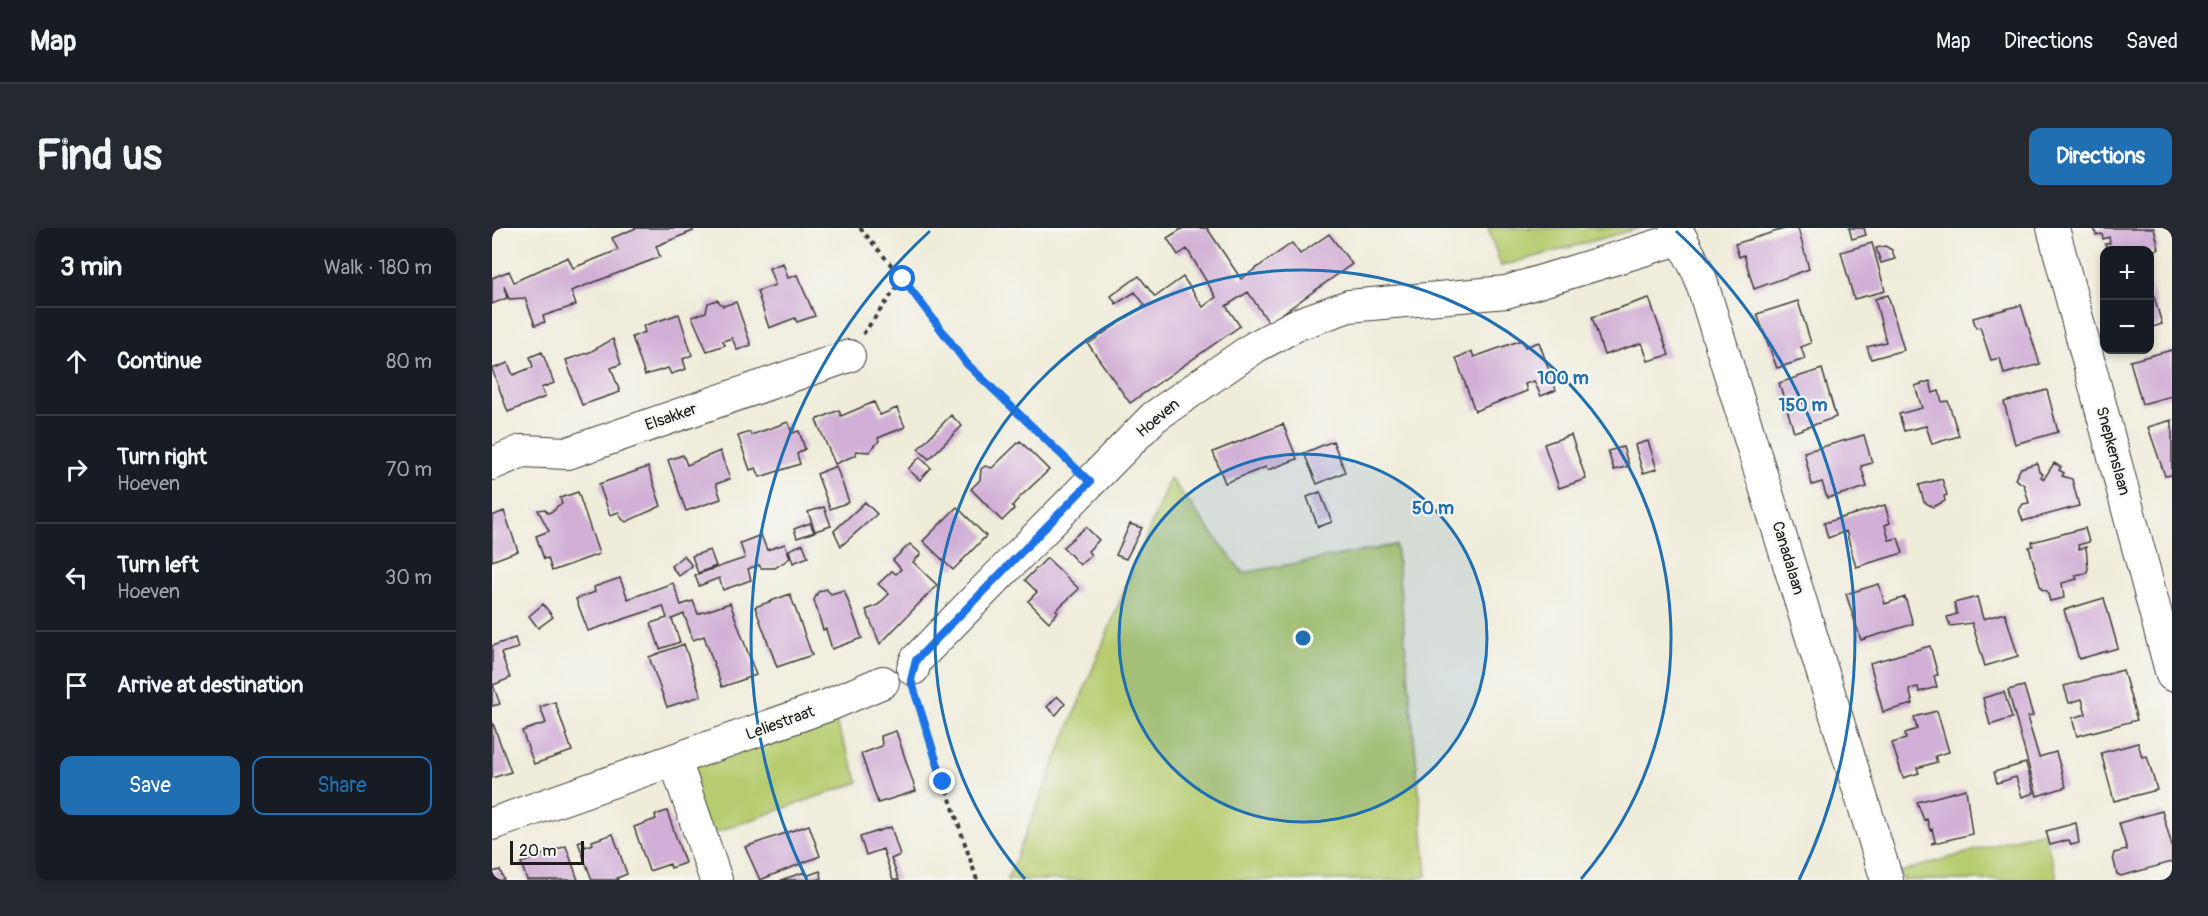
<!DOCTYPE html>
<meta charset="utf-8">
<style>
:root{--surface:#171b24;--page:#242831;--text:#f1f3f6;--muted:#9ea1a6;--line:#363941;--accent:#1f6fb2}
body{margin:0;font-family:Pangolin,sans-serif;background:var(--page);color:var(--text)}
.controls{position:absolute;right:18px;top:18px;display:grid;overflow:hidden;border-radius:12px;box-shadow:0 3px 9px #0003}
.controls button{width:54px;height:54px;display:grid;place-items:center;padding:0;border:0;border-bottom:2px solid var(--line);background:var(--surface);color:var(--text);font:30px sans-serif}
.scale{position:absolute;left:18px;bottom:15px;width:74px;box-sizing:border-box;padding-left:6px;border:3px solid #1c1c1c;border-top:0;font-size:16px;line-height:21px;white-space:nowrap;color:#1c1c1c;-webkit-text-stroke:4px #f6f6f2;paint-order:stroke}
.stop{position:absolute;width:18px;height:18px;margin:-14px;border:4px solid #1a73e8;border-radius:50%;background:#fff}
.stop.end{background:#1a73e8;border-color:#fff;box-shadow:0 2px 6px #0008}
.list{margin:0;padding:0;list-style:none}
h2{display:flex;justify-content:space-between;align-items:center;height:78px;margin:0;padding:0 24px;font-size:26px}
h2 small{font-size:20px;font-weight:400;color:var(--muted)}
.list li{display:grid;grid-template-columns:39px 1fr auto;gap:18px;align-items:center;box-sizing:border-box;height:108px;padding:0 24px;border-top:2px solid var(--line)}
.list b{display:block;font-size:22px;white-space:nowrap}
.list p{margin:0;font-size:20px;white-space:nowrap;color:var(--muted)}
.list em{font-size:20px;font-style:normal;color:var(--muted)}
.actions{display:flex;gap:12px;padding:18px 24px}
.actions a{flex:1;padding:14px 0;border:2px solid var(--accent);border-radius:12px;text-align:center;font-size:21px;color:var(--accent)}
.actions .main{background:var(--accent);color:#fff}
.icon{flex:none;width:33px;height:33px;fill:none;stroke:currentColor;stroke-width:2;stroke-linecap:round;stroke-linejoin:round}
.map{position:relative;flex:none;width:1680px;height:652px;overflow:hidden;border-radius:12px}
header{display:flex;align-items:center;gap:36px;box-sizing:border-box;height:84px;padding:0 30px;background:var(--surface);border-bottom:2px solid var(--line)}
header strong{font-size:28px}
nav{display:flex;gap:33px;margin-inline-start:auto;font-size:21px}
.intro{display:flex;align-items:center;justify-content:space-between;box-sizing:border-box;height:144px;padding:0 36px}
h1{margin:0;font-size:42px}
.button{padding:15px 27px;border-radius:12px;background:var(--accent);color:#fff;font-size:21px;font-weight:700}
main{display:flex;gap:36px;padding:0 36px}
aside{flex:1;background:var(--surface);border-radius:12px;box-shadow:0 3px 9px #0003}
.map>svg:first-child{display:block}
.green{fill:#b7cc70;stroke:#6a7446;stroke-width:1.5}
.building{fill:#d1afd6}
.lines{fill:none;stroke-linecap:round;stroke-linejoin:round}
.minor-casing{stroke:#3c3b38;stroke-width:34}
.path{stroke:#3c3b38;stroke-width:4;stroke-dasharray:4.5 4.5;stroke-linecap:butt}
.minor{stroke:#fff;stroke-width:32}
.route{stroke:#1a73e8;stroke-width:8}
.ring{fill:none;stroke:#1f6fb2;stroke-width:3}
.labels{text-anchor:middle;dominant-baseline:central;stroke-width:4.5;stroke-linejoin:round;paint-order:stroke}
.street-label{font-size:16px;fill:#1c1c1c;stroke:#f6f6f2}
.centre{fill:#1f6fb2;stroke:#f6f6f2;stroke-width:3}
.ring-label{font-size:18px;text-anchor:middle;font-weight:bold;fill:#1f6fb2;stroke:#f6f6f2;stroke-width:4.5;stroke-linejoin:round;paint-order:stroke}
</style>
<header>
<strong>Map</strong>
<nav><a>Map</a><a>Directions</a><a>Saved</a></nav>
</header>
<div class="intro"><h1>Find us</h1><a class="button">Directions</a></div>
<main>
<aside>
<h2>3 min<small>Walk · 180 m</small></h2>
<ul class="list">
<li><svg class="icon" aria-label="ahead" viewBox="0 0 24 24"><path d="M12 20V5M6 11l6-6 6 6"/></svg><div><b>Continue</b></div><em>80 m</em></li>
<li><svg class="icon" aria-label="right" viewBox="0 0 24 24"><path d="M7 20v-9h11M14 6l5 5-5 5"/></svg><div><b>Turn right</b><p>Hoeven</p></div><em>70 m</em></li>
<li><svg class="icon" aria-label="left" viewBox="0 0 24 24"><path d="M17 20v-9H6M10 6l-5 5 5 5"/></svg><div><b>Turn left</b><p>Hoeven</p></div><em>30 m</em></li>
<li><svg class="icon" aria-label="arrive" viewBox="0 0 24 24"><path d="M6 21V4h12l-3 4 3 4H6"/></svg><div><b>Arrive at destination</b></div></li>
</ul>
<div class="actions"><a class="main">Save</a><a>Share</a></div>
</aside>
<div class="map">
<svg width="1680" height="652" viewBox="0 0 1680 652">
<rect width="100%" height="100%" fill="#f6f6f2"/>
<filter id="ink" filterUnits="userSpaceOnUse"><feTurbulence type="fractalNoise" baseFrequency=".0167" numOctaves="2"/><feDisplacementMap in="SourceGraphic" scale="12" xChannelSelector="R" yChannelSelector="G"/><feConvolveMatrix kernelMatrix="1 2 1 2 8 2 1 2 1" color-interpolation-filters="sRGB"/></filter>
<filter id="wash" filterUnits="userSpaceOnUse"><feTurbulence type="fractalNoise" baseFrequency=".008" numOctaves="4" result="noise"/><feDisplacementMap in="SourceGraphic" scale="24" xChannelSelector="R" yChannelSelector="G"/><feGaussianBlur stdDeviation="1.35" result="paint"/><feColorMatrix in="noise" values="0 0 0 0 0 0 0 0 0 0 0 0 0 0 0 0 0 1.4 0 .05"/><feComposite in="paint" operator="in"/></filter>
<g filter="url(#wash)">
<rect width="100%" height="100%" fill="#efecda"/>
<path class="green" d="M996 0H1148L1009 38Z
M678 250 751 345 904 317 935 648 917 652H515Z
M337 477 367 554 210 609 183 532Z
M1551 603 1566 652H1411L1408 644Z"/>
<g id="blocks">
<path class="building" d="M144 0H200L201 3 164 18 168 29 79 63 84 77 51 88 53 94 43 97 33 70 17 71 12 58 15 70 0 76V50L17 43 22 54 76 29 81 40 126 22 120 10Z
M691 0H715L749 51 800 15 808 26 837 6 860 36 777 95 756 64 734 78 748 98 638 175 596 116 653 77 643 64 624 76 619 68 647 48 663 69 691 49 711 79 724 69 695 21 686 27 675 10Z
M1295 0H1306L1317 41 1262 61 1252 27 1247 29 1243 16Z
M1357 0H1372L1374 7 1360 11Z
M1602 0H1662L1667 21 1658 24 1615 22 1613 16 1618 15 1617 9 1611 11 1610 6 1604 7Z
M1380 15 1393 63 1362 71 1349 24Z
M1393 18 1400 22 1403 31 1389 35 1384 20Z
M291 35 296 50 305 47 323 88 305 94 303 90 277 100 265 63 283 57 277 40Z
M1658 55 1670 96 1658 100Z
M1396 67 1412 122 1379 131 1375 119 1394 114 1383 71Z
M1157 70 1177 127 1156 133 1150 115 1112 127 1100 89Z
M225 72 231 78 244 74 259 117 245 122 240 110 231 113 233 117 215 123 200 89 214 84 216 75Z
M1306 73 1319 115 1309 119 1313 131 1285 140 1265 86Z
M1529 77 1548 136 1512 146 1508 130 1499 132 1488 99 1484 100 1481 90Z
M187 86 200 127 191 131 194 141 179 146 176 140 153 147 140 109 153 104 151 98Z
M121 111 129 136 119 140 128 164 90 177 74 132 98 124Z
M1030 112 1033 119 1047 114 1064 162 1049 168 1042 153 1033 156 1035 163 983 183 964 130 980 124 982 129Z
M1680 122V168L1650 176 1638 133Z
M50 124 62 155 49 160 53 169 16 184 0 141 16 135 21 147 41 139 38 129Z
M1330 141 1344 189 1302 204 1287 155Z
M1438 153 1441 165 1447 163 1450 174 1456 173 1467 208 1440 216 1434 198 1412 203 1407 186 1430 180 1423 158Z
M1555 162 1566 204 1523 216 1512 174Z
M382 174 388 187 405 180 413 199 386 210 387 213 377 224 364 223V227L343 236 324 192 347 182 349 188Z
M459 187 470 198 437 231 426 221Z
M1680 192V247L1673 248 1656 199Z
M296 194 300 205 307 203 313 221 305 226 308 236 268 249 264 240 258 242 246 208 258 204 259 207Z
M791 196 805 231 776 242 774 239 733 255 721 224Z
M1079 207 1094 251 1067 260 1052 216Z
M1372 207 1380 235 1369 238 1375 259 1335 270 1330 254 1320 257 1312 224Z
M528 213 557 242 527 270 520 278 522 281 510 293 479 261 488 252 489 241 493 238 500 240Z
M841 213 853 244 825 256 812 225Z
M1156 213 1165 241 1151 245 1143 217Z
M1131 219 1137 238 1122 242 1116 223Z
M228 223 238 251 224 256 229 271 194 283 176 232 191 227 195 237Z
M428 229 439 240 428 252 416 241Z
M1545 235 1547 244 1551 246 1549 249 1552 251 1562 235 1569 239 1567 242 1572 245 1570 248 1580 251 1587 278 1531 293 1527 282 1531 276 1537 275 1532 257 1523 251 1529 240Z
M344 238 357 274 338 281 325 246Z
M156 239 169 278 134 294 130 291 127 284 118 287 107 256Z
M1450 251 1455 267 1452 268 1453 273 1441 279 1432 274 1427 257Z
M86 264 107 326 60 343 56 330 52 331 44 308 57 303 46 282 53 281 56 285 63 282 65 278 70 276 68 270Z
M828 264 840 294 826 299 815 269Z
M373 274 385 286 349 318 342 303Z
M1393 277 1398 295 1393 297 1397 312 1406 310 1411 325 1364 339 1354 303 1336 310 1332 295Z
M332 279 339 298 323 303 316 284Z
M465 279 494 308 461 342 431 313Z
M12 283 26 323 0 333V288Z
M318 295 322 304 305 310 302 301Z
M638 296 650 300 634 331 624 327Z
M594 299 607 312 596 323 599 327 588 337 571 319Z
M1593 300 1597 314 1586 317 1587 321 1594 319 1596 341 1594 345 1583 347 1585 351 1570 355 1572 370 1558 373 1555 363 1549 361 1537 319 1541 318 1540 314Z
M269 307 275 322 293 316 298 330 283 340H269L267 337 256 341 259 352 231 362 227 350 207 358 203 347 253 330 248 315Z
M311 316 316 329 301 335 297 322Z
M418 316 429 326 421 334 445 357 388 416 374 382 386 377 397 366 386 356 400 343 404 346 409 341 401 332Z
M218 322 224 338 206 345 200 328Z
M192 327 200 338 187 348 179 338Z
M555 330 587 361 564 382 566 384 557 394 536 373 545 364 533 352Z
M128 350 136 371 181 355 189 377 201 373 206 386 238 375 264 447 230 459 212 408 201 412 192 386 180 391 188 414 168 421 159 395 175 390 171 378 96 403 84 371 103 364 102 359Z
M1387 356 1393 376 1413 369 1421 396 1369 412 1354 366Z
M334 361 339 366 352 362 370 410 340 421 334 401 331 402 322 372 326 364Z
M298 366 320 427 285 439 263 379Z
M1485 369 1491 391 1513 385 1526 428 1493 438 1480 395 1458 398 1455 389 1465 386 1462 375Z
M1612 370 1626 420 1587 431 1572 382Z
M51 376 61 389 46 400 37 388Z
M23 410 26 420 9 425 18 450 1 457 8 476 0 478V418Z
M192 416 209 468 175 479 157 429Z
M1438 418 1446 447 1442 448 1445 459 1427 464 1426 459 1417 461 1421 476 1391 484 1378 435Z
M1631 442 1645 492 1585 508 1580 490 1594 486 1590 471 1577 475 1572 458Z
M1532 458 1541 488 1535 489 1547 529 1564 524 1574 559 1545 568 1516 462Z
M1512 464 1520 490 1498 497 1491 470Z
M565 468 573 476 564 487 555 479Z
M63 474 80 523 42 536 30 503 54 495 48 479Z
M1445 483 1457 524 1443 528 1445 534 1425 540 1427 545 1411 550 1400 515 1414 511 1413 505 1425 501 1422 489Z
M0 493 19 544 0 550Z
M404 503 424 563 386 575 369 526 390 518 389 508Z
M1646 515 1650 529 1655 528 1665 562 1622 573 1609 525Z
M1534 535 1542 565 1530 569 1524 549 1505 555 1502 544Z
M1474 561 1480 606 1439 616 1443 613 1440 601 1438 602 1435 591 1432 592 1425 574Z
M175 583 193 635 179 640 178 636 157 643 142 599 164 591 163 587Z
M1670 583 1680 618V634L1629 648 1625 646 1621 629 1622 625 1635 622 1627 595Z
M1584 595 1587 615 1579 617 1577 612 1558 617 1554 603Z
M317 597 328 628 268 652 253 619Z
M399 599 408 627 399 631 407 652H401L391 621 374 627 368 609Z
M121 606 135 646 125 650 126 652H100L86 614 91 612 93 619 101 616 100 613Z
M74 618 86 652H35L29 635Z
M8 642 12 652H0V644Z
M328 643 330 650 325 652H289L313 644 314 648Z"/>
</g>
</g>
<g filter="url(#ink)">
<use href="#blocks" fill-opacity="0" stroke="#3c3b38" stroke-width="1.5"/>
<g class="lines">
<g class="minor-casing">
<path id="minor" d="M1184 0 1207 46 1395 652
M1561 0 1680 447
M0 236 30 223 76 225 357 128
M421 441 424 432 662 189 763 119 806 96 857 78 1014 64 1187 11
M183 532 224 652
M0 596 337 477 391 454"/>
</g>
<path class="path" d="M368 0 411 51 475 136 579 236
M371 106 411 51
M424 468 485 652"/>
<use href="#minor" class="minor"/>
</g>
</g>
<g class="lines" filter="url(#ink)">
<path class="route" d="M411 51 475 136 598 254 424 432 419 452 451 554"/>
</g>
<circle cx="811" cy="410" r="184" fill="#1f6fb2" fill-opacity=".12"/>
<g class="ring">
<circle cx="811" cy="410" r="184"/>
<path d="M533 651A368 368 0 1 1 1089 651"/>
<path d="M315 652A552 552 0 0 1 438 3M1184 3A552 552 0 0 1 1307 652"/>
</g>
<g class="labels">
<g class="street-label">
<text transform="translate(179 189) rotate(-19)">Elsakker</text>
<text transform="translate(666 190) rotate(-40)">Hoeven</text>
<text transform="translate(1621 223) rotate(75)">Snepkenslaan</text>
<text transform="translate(1296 330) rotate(73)">Canadalaan</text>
<text transform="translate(288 495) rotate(-20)">Leliestraat</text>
</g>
</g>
<circle cx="811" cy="410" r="9" class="centre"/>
<g class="ring-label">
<text x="1071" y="156">100 m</text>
<text x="1311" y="183">150 m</text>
<text x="941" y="286">50 m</text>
</g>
</svg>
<div class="controls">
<button>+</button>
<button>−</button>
</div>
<div class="scale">20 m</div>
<div class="stop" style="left:411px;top:51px"></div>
<div class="stop end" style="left:451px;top:554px"></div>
</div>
</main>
